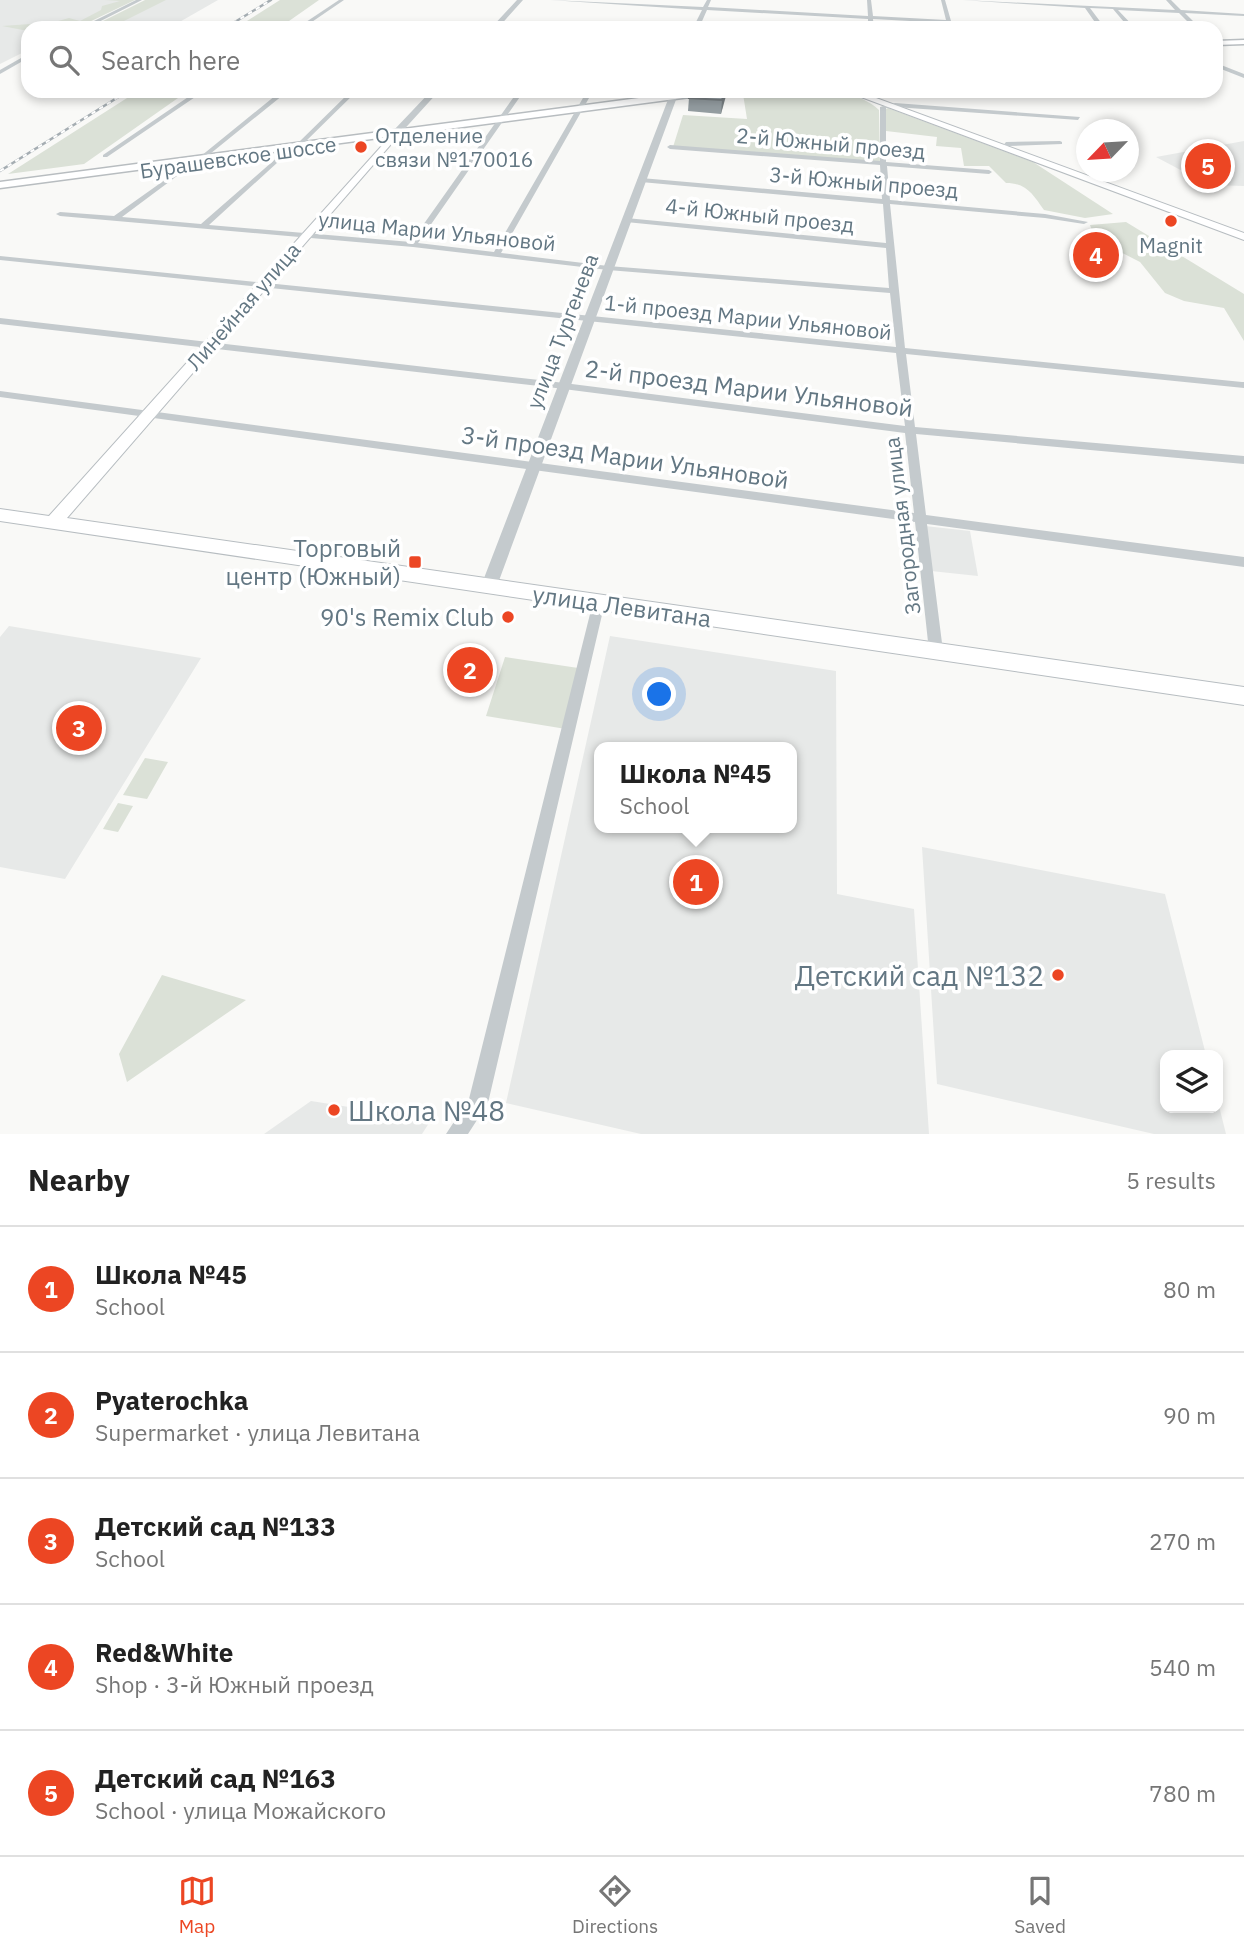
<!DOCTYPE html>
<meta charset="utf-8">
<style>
:root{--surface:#fff;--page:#f2f2f2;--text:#222;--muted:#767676;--line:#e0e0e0;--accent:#ec4623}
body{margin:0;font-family:"IBM Plex Sans",sans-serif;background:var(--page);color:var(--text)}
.controls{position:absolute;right:21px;bottom:21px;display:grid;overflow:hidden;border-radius:14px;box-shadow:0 4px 10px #0003}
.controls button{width:63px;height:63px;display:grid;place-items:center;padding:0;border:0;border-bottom:2px solid var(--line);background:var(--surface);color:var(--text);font:35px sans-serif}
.compass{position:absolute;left:1076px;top:119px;width:63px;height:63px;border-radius:50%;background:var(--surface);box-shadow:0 4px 10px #0003;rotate:245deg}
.you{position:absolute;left:660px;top:695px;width:24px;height:24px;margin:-18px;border:5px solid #fff;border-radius:50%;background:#1a73e8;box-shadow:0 0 0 10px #1a73e833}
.badge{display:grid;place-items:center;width:46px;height:46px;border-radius:50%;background:var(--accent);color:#fff;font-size:23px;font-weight:700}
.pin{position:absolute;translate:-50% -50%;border:4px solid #fff;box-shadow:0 2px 7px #0006}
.popup{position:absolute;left:594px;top:742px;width:203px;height:91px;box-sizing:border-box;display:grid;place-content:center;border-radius:14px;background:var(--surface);filter:drop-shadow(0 2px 5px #0005);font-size:23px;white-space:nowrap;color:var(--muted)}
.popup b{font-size:26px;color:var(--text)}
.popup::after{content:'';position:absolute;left:50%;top:100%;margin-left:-14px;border:14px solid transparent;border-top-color:var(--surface)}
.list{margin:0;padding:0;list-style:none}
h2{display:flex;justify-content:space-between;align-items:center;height:91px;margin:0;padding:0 28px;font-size:30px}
h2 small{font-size:23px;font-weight:400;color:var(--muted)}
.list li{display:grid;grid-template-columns:46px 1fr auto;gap:21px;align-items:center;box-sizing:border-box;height:126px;padding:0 28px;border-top:2px solid var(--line)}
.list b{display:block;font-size:26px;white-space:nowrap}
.list p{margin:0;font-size:23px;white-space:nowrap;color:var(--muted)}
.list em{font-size:23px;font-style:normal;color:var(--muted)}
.icon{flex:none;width:38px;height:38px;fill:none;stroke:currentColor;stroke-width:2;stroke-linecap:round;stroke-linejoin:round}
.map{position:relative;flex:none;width:1244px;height:1134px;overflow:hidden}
.search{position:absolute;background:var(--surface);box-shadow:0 4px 10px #0003;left:21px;right:21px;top:21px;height:77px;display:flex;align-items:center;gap:18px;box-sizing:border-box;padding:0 24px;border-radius:21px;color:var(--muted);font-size:26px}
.sheet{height:721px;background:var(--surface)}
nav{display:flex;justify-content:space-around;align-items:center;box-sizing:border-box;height:98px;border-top:2px solid var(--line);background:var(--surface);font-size:19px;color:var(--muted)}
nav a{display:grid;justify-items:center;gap:4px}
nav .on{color:var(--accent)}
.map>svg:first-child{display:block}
.built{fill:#e7e9e8;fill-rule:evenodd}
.green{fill:#dbe1d7}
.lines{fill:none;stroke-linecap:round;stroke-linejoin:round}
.stream{stroke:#bccacd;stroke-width:2}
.secondary-casing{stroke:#b7bdc1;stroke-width:2}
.primary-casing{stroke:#b8bdc0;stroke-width:3}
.minor{fill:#c4cacd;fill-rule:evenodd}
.tertiary{fill:#c4cacd;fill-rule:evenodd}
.secondary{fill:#fff;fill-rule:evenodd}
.primary{fill:#fff;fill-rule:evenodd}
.rail-casing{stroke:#a5adb2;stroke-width:2.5}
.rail{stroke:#fff;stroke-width:2;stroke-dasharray:4.5;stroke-linecap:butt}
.wall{fill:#939ca0}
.shaded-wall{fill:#787f82}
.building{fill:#abb5ba;stroke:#787f82;stroke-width:2}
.poi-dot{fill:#ec4623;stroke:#fff;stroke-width:2.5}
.labels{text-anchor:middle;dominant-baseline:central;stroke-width:7;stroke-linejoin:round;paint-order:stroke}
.far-poi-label{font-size:21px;fill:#637783;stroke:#fff;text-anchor:start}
.far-street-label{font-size:21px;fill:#637783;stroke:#fff}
.street-label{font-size:24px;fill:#637783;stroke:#fff}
.poi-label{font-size:24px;fill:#637783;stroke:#fff;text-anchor:end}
.near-poi-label{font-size:28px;fill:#637783;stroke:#fff;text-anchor:end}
</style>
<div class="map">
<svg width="1244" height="1134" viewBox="0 0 1244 1134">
<rect width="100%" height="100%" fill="#f9f9f7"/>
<path class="built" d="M0 0H130L72 28H28V50L0 64Z
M161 0H218L169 28H107Z
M1244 141V186L1209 185 1156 157Z
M925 526 970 531 978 576 931 571Z
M9 626 201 658 65 879 0 867V637Z
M610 636 836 671 837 894 914 909 929 1134H641L506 1103ZM792 747V828H600V747Z
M922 847 1165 894 1206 1055H1165V1108H1218V1102L1226 1134H1154L937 1084Z
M311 1101 431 1120 422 1134H264Z"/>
<path class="green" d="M105 0H135L83 25 72 28H28V31L2 26 44 23 40 26 69 18 80 21 101 10 102 6 120 1Z
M145 0H166L120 23 116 28 95 25Z
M280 0H319L279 28H236Z
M138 91H188L84 164 8 174Z
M752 91C792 91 847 81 879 110L880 163 673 147 683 115 747 119 743 94Z
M888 108 1033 162 1113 214 1085 218 1044 210C1033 195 1027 183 1006 183L989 166H964L961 148 936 146 937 137 886 131 884 110Z
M1126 222 1244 294V341L1224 308 1184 301 1165 293 1140 262 1095 239 1090 225Z
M505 657 585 669 572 730 486 716Z
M145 758 168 762 147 799 123 795Z
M118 803 133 806 118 832 103 829Z
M162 975 246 1000 127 1082 119 1054Z"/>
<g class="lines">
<path class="stream" d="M99 95 105 91"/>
<g class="secondary-casing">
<path id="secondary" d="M845 91H857L1244 233V240Z
M396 130 401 133 399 135 67 518 1244 687V705L0 521V509L49 516Z"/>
</g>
<g class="primary-casing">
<path id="primary" d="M1244 40V44L1216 45V41Z
M692 91H718L713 94 0 188V182Z"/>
</g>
<path class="minor" d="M136 0H142L87 28H80Z
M339 0H344L303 28H297Z
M550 0 703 7 707 0H711L708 7 868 16 867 0H871L873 16 946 20 941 0H945L951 21 1061 28 952 24 954 28H948L947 23 873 19 874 28H868V19L707 10 699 28H693L702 10Z
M962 0 1175 10 1166 0H1171L1181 10 1244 14V16L1185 13 1200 28H1194L1179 13 1118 10 1135 28H1129L1113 9 1090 8 1105 28H1099L1085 8Z
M28 54V58L0 74V70Z
M1216 63 1244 74V78L1216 67Z
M197 91H204L107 157H103V155Z
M281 91H288L205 158H201V156Z
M351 91H357L302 145H298V143Z
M518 91H524L418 243 494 252 587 91H593L501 253 608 266 889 288 886 248 626 222 622 220 626 218 886 243 883 204 641 182 637 180 641 178 882 199 880 165 670 149 667 147 670 145 880 161V107L895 103 1080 117 1078 120 895 107 886 108V162L989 170 992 172 989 174 887 166 890 200 1045 214 1088 222 1084 224 1045 218 890 204 905 348 1242 382H1244V388L906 354 915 427 1244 456V464L916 434 926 515 1244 557V567L927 524 943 651 941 655 936 657 931 655 929 651 915 522 0 397V391L914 513 905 433 548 387 0 324V318L548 381 905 426 896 353 0 260V256L896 347 890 293 608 270 413 247 60 216 56 214 60 212 114 216 183 167 185 168V170L122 217 201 224 288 148 291 150 290 151 209 225 411 242Z
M1060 141 1062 142V144L1008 146 1004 150 1001 148 1006 142Z
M599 597 603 598 605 602 488 1103 468 1134H446L469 1099 593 602 595 598Z"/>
<path class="tertiary" d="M517 0H523L498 28H491Z
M431 91H439L399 135H393V131Z
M673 95 677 97 497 586 495 591H483L481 586 669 97Z"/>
<use href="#secondary" class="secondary"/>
<use href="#primary" class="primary"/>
<g class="rail-casing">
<path id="rail" d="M225 28 271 0
M0 171 128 91"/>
</g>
<use href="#rail" class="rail"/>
</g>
<path class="wall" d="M691 91H726L721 114 688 111 689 98Z"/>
<path class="shaded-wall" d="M725 91H726V96L721 114 722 100Z"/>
<path class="building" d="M691 91H725L722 100 689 98Z"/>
<g class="poi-dot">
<circle cx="361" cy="147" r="7"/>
<circle cx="1171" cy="221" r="7"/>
<rect x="408" y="555" width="14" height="14" rx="3.5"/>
<circle cx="508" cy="617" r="7"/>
<circle cx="1058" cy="975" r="7"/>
<circle cx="334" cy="1110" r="7"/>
</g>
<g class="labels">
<g class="far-poi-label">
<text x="375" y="135">Отделение<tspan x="375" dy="24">связи №170016</tspan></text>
<text x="1171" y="245" text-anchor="middle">Magnit</text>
</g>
<g class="far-street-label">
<text transform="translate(831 143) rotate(5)">2-й Южный проезд</text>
<text transform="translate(238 157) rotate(-8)">Бурашевское шоссе</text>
<text transform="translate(864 182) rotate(5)">3-й Южный проезд</text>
<text transform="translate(760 215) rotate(6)">4-й Южный проезд</text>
<text transform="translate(437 231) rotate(6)">улица Марии Ульяновой</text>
<text transform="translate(243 306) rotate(-49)">Линейная улица</text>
<text transform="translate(748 317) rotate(6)">1-й проезд Марии Ульяновой</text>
<text transform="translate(562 331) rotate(-69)">улица Тургенева</text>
<text transform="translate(902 526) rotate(-97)">Загородная улица</text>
</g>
<g class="street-label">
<text transform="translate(749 388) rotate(7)">2-й проезд Марии Ульяновой</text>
<text transform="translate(625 457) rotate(8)">3-й проезд Марии Ульяновой</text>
<text transform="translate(622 606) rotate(8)">улица Левитана</text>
</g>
<g class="poi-label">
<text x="401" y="548">Торговый<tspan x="401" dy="28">центр (Южный)</tspan></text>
<text x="494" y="617">90's Remix Club</text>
</g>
<g class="near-poi-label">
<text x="1044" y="975">Детский сад №132</text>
<text x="348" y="1110" text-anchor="start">Школа №48</text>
</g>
</g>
</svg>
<div class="controls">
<button><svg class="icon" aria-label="layers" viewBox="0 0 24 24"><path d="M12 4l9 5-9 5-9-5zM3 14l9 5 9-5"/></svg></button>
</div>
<svg class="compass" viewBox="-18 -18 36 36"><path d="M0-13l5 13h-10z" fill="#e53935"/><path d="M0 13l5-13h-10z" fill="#767676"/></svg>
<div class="you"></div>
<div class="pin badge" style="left:696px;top:882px">1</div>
<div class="popup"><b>Школа №45</b>School</div>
<div class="pin badge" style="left:470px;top:670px">2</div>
<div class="pin badge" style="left:79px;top:728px">3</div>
<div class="pin badge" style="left:1096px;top:255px">4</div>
<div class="pin badge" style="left:1208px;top:166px">5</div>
<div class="search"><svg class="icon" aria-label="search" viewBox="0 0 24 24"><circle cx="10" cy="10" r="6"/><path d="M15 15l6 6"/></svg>Search here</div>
</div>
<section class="sheet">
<h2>Nearby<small>5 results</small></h2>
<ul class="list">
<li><span class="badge">1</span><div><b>Школа №45</b><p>School</p></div><em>80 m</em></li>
<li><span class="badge">2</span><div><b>Pyaterochka</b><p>Supermarket · улица Левитана</p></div><em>90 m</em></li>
<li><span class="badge">3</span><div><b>Детский сад №133</b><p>School</p></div><em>270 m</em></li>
<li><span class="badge">4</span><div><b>Red&amp;White</b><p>Shop · 3-й Южный проезд</p></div><em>540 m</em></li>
<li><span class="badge">5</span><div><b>Детский сад №163</b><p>School · улица Можайского</p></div><em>780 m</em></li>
</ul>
</section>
<nav>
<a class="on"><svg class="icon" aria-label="map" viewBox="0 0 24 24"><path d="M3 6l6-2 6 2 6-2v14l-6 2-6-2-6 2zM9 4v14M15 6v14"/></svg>Map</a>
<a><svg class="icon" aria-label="directions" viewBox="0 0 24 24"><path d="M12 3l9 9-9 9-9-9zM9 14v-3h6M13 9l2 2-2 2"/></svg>Directions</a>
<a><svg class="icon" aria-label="saved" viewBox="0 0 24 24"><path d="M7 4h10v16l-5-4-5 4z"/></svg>Saved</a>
</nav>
